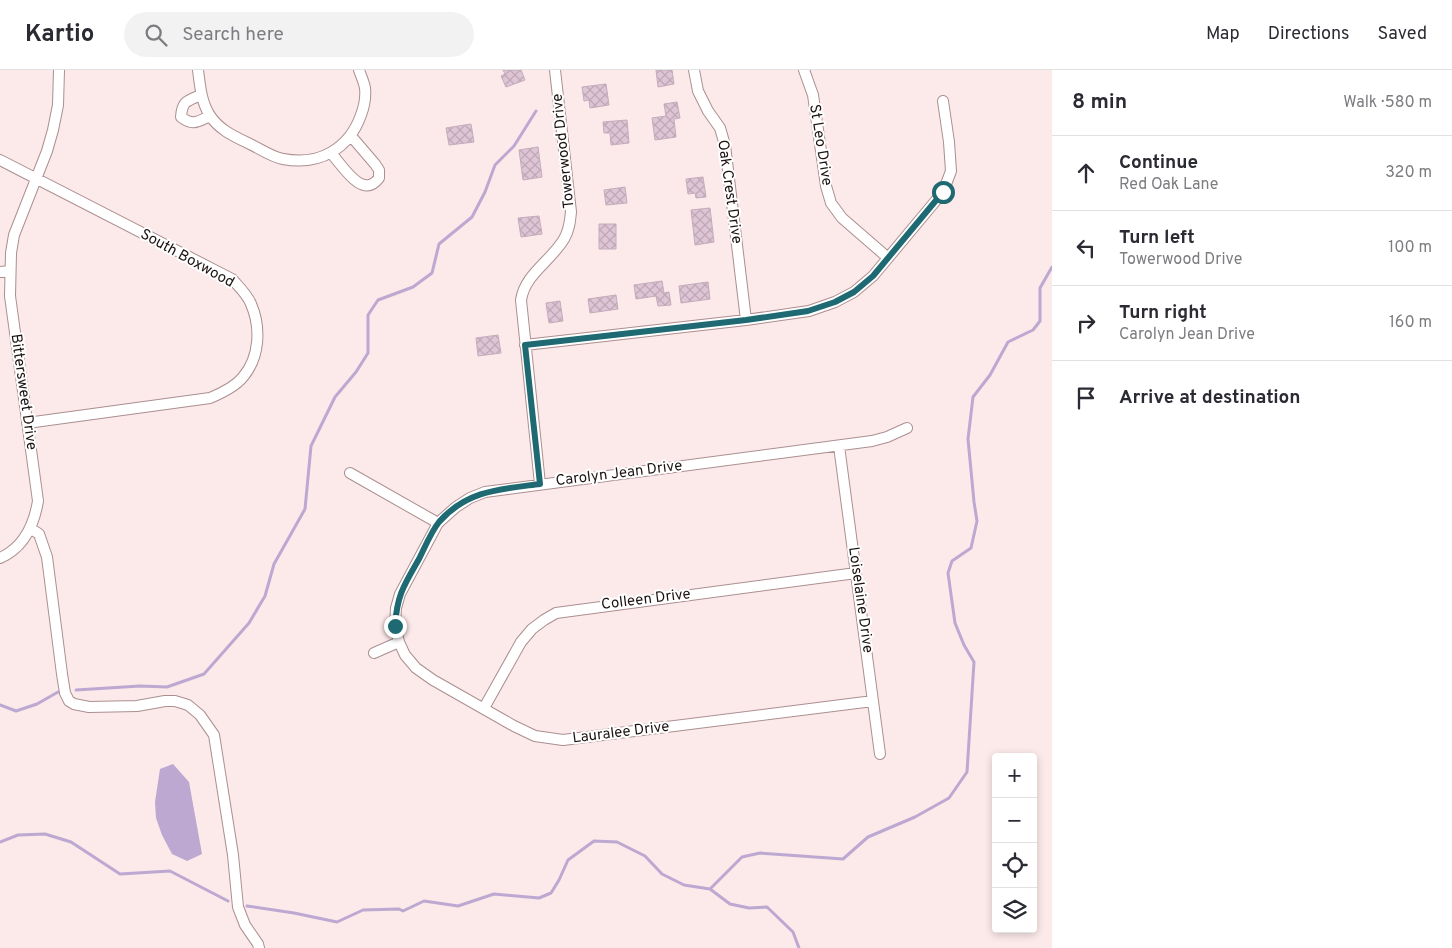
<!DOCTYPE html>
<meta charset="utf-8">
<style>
:root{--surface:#fff;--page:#f2f2f3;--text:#2b2b33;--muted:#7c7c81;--line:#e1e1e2}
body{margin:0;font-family:Overpass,sans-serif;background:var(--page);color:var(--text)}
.controls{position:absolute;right:15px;bottom:15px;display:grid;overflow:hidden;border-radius:5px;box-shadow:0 2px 8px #0003}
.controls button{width:45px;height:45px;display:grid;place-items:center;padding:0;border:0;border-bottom:1px solid var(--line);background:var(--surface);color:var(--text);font:25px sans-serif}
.stop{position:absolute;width:15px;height:15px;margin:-11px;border:4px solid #1e6972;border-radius:50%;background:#fff}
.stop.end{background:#1e6972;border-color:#fff;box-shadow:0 1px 5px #0008}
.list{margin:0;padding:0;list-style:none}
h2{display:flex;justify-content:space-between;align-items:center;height:65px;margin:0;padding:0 20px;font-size:21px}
h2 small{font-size:16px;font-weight:400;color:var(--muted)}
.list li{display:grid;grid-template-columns:32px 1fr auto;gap:15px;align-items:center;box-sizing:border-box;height:75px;padding:0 20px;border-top:1px solid var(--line)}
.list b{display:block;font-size:19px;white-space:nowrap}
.list p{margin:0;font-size:16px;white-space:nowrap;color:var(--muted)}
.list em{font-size:16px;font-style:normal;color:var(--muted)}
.icon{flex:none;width:28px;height:28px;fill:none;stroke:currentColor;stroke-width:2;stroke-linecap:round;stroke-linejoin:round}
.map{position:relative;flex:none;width:1052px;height:878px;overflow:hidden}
header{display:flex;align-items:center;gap:30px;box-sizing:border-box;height:70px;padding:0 25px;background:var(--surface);border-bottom:1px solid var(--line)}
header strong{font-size:24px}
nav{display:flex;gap:28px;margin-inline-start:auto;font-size:18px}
.search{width:350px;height:45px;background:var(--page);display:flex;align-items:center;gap:12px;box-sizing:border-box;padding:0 18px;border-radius:28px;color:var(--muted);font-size:19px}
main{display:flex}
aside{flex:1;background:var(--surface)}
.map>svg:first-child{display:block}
.water{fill:#bca8d1}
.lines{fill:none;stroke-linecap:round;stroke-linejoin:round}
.stream{stroke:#bca8d1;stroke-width:3}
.building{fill:url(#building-cross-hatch);stroke:#c4acbb}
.minor-casing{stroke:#ab8f90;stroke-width:12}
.minor{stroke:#fff;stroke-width:10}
.route{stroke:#1e6972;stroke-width:6}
.labels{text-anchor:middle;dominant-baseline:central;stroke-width:4;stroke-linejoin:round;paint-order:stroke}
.street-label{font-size:15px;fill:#1c1212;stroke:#fff}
</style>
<header>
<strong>Kartio</strong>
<div class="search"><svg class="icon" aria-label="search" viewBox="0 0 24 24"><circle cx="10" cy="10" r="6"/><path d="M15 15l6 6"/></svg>Search here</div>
<nav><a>Map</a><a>Directions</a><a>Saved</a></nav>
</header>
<main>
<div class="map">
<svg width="1052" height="878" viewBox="0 0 1052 878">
<defs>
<pattern id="building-cross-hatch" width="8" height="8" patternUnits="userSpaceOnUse" patternTransform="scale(1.25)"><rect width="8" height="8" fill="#dec5d5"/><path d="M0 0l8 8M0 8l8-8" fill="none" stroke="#bea8b6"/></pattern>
</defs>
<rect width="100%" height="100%" fill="#fce9ea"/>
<path class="water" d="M173 694 189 712 202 784 187 791 172 784 162 765 156 748 155 732 160 699Z"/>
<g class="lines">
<path class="stream" d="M76 620 140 616 167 617 204 604 249 553 265 526 274 494 305 439 311 376 335 327 356 302 368 283V245L378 230 413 217 432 203 439 174 472 147 485 122 495 95 514 76 536 41
M0 635 16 641 37 634 58 622
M0 772 18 765 45 764 71 772 120 804 170 801 228 831
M710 819 742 787 760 783 843 789 868 767 915 747 949 728 967 702 974 592 964 575 955 553 948 503 952 491 971 478 977 451 974 432 968 369 973 327 990 305 1008 272 1033 260 1040 251V218L1052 197
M247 836 294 843 337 852 363 840 399 839 403 841 424 831 458 836 494 824 539 828 551 823 559 810 568 790 594 771 617 772 645 786 662 804 684 815 710 819 730 834 749 838 767 837 793 862 799 878"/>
</g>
<path class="building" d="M503 0H521L525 10 506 17 501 6 505 4Z
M656 0H672L674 14 658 17Z
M606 14 609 35 590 38 589 30 584 31 582 17Z
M677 32 680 48 674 49 676 67 655 70 652 48 666 46 664 34Z
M627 50 629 73 611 75 610 63H604L603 52Z
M471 54 474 72 449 75 446 58Z
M538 77 542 107 523 110 519 80Z
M703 107 706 127 696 128 695 123 688 124 686 109Z
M625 117 627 133 606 135 604 120Z
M710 138 714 172 695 175 691 140Z
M539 146 542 164 521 167 518 148Z
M599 154H616V179H599Z
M662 211 664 223 669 222 671 235 658 236 656 226 636 229 634 215Z
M708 212 710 229 681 233 679 216Z
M616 225 618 239 590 243 588 229Z
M560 231 563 251 549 253 546 233Z
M498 265 501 283 478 286 476 268Z"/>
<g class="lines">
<g class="minor-casing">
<path id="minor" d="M198 0C200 15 201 31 209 44 218 59 233 66 248 73 259 78 271 87 283 89 319 96 349 79 361 45 364 37 366 27 365 18 364 12 361 6 359 0
M694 0 698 21 708 41 720 58 725 75 746 250
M804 0 813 25 826 116 831 133 842 148 887 187
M201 25C187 31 182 31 181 47 193 56 197 52 210 46
M331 83C343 96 362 130 379 108V100L375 94 351 66
M0 90 232 209C239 217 247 224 251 234 261 257 260 287 243 307 235 317 222 323 210 328L27 353
M0 202 10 201
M525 275 746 250 809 241 835 232 854 222 873 206 943 122 951 101 949 72 943 31
M839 376 880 684
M350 403 438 453
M540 414 521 230C525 204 551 191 564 169 569 161 570 152 571 142L555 0
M30 458 39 464 47 487 62 604 65 623 69 631 74 634 89 637 137 636 165 631H175L188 635 200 645 214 665 233 785 238 837 245 855 258 874 259 878
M0 488C23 478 34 455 38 431L10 226 11 183 14 165 47 81 53 60 58 35 59 0
M374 583 399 572
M873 631 563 670 535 666 514 656 433 610 416 598 405 585 399 572 395 556 396 538 400 524 438 453 456 437 470 428 485 422 872 371 887 367 907 358
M484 638 521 572 532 559 544 550 556 543 856 503"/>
</g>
<use href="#minor" class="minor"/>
</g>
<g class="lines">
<path class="route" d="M395 556C397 525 404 515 419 489 425 477 431 462 439 452 467 420 501 419 540 414L525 275 746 250 808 241 835 232 854 222 873 206 943 122"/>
</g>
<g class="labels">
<g class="street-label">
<text transform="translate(820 75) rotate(81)">St Leo Drive</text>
<text transform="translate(564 81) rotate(-96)">Towerwood Drive</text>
<text transform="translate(729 122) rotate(82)">Oak Crest Drive</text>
<text transform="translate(187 189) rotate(29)">South Boxwood</text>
<text transform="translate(23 322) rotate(82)">Bittersweet Drive</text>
<text transform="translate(619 404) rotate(-7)">Carolyn Jean Drive</text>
<text transform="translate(646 530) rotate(-7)">Colleen Drive</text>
<text transform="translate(860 530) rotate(82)">Loiselaine Drive</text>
<text transform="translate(621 663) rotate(-7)">Lauralee Drive</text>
</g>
</g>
</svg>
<div class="controls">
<button>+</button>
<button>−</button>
<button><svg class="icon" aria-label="locate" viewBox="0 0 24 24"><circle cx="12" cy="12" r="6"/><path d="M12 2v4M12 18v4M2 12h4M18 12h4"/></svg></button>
<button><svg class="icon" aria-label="layers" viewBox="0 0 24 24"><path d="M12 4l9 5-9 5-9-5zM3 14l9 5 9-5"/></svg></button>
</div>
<div class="stop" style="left:943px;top:122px"></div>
<div class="stop end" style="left:395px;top:556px"></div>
</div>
<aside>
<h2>8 min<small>Walk · 580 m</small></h2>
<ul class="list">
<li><svg class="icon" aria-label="ahead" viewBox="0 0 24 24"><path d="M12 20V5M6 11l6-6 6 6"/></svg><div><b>Continue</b><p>Red Oak Lane</p></div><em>320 m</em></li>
<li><svg class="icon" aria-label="left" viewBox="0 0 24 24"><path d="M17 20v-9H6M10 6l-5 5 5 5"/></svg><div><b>Turn left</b><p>Towerwood Drive</p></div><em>100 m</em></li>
<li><svg class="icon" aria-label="right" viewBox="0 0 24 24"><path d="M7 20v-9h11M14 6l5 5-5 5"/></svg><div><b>Turn right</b><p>Carolyn Jean Drive</p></div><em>160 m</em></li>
<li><svg class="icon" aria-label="arrive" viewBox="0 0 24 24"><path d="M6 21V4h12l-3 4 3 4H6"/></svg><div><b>Arrive at destination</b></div></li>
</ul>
</aside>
</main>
